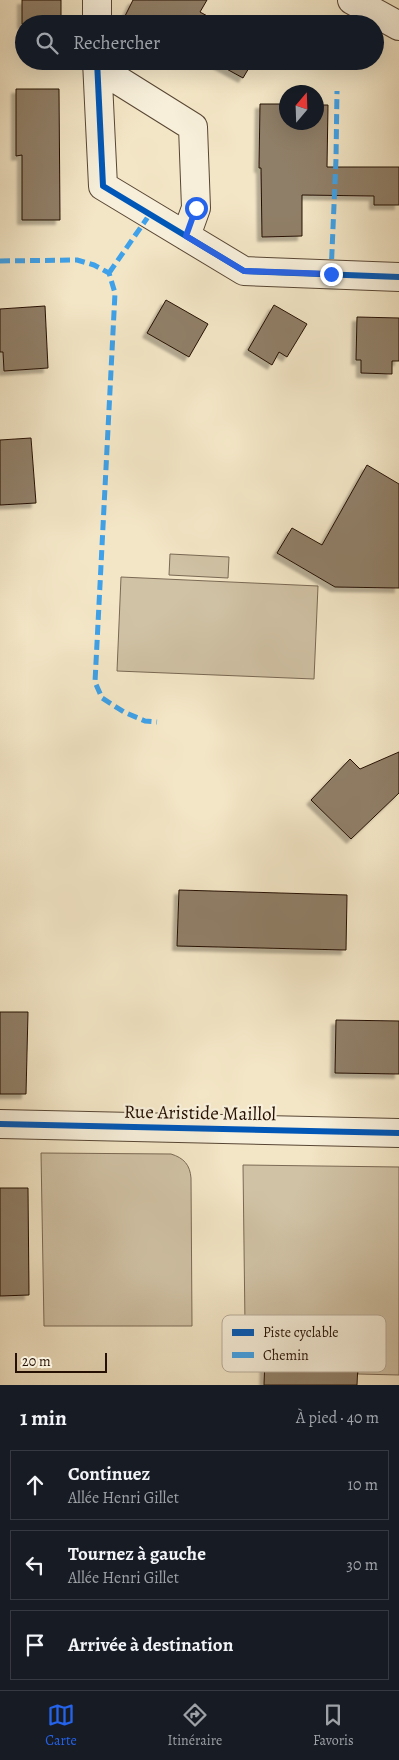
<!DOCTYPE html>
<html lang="fr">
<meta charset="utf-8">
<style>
:root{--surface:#171b24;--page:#242831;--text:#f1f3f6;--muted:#9ea1a6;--line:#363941;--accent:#2563eb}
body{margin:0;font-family:Alegreya,serif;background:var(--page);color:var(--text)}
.compass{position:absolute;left:279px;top:85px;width:45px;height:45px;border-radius:50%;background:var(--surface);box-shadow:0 5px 20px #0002;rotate:19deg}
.scale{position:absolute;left:15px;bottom:12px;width:92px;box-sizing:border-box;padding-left:5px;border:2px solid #251003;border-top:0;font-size:14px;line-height:18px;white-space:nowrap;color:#251003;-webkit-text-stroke:4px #f7efda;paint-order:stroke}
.stop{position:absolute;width:15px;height:15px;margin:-11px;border:4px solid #2563eb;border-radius:50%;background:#fff}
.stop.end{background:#2563eb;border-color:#fff;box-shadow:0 1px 5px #0008}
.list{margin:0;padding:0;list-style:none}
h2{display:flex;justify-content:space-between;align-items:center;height:65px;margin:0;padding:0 20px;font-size:21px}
h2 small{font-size:16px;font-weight:400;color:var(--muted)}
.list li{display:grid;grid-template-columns:32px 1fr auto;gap:15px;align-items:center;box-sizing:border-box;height:70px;margin:0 10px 10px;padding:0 10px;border:1px solid var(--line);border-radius:0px}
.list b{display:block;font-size:19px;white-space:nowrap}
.list p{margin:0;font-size:16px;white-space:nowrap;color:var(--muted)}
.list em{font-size:16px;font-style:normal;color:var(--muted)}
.icon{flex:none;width:28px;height:28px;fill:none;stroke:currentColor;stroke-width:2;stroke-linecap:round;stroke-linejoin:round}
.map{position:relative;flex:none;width:399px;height:1385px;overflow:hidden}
.search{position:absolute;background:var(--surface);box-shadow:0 5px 20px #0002;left:15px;right:15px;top:15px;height:55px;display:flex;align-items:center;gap:12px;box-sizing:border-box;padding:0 18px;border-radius:28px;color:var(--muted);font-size:19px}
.sheet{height:305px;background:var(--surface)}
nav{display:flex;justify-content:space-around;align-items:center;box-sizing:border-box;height:70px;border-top:1px solid var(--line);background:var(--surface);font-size:14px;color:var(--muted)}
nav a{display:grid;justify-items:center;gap:2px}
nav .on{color:var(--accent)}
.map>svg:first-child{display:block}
.green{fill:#d0c2a5;stroke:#7a6954}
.building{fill:#907f68;stroke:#251003;filter:url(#shadow)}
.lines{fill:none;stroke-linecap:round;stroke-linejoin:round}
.minor-casing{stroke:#584634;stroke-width:30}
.minor{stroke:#f7efda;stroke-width:28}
.quiet{stroke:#3ea1e9;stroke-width:5;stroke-dasharray:10 5;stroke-linecap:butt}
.cycleway-casing{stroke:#f7efda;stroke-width:9}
.cycleway{stroke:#0057b8;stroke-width:6}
.route{stroke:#2563eb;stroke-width:6}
.labels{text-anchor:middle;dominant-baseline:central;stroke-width:4.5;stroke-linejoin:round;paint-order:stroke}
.street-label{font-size:19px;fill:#251003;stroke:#f7efda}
.key{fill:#f7efda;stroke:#b8ac9a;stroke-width:1}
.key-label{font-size:14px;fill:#251003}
</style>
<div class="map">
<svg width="399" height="1385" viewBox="0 0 399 1385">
<defs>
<filter id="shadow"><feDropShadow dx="-4.5" dy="4.5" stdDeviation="1" flood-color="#0004"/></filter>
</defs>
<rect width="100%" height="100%" fill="#f3e6c6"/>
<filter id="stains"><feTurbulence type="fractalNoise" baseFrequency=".004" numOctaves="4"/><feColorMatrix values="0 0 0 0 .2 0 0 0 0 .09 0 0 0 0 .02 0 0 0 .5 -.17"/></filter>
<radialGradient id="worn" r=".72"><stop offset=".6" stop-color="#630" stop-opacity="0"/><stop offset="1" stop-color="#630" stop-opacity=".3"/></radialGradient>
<path class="green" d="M170 554 229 557 228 578 169 575Z
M121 577 318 586 314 679 117 671Z
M41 1153 171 1154C184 1158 190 1165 191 1178L192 1326H44Z
M243 1165 399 1167V1375L358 1374V1344L326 1343V1360L265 1358 263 1324H245Z"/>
<path class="building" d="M22 0H61V24H22Z
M133 0H207L200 12 222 24H121Z
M212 61H253L243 78Z
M16 89H59L60 220H22V155L16 156Z
M260 104H286V122H316V105H328L327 167H399V205H374V196L302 195V236L262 237 261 168H259Z
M166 300 208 324 189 357 147 333Z
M274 305 307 324 287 357 279 352 272 365 248 350Z
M45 306 48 368 4 371 3 352H0V309Z
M357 317 399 318V361H392V374L361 373V360H356Z
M31 438 36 503 0 505V440Z
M367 465 399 484V588L335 587 277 553 292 528 322 545Z
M399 752V793L351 839 311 800 350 759 360 769Z
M179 890 347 895 346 950 177 946Z
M0 1012H28L26 1094H0Z
M336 1020 399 1021V1074L335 1073Z
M0 1188H28L29 1295 0 1296Z
M326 1343 359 1344 357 1385H264L265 1358 326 1360Z"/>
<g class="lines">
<g class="minor-casing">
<path id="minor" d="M352 0 399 26
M97 24V0
M97 61 103 186 244 271 399 277
M97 67 193 127 196 208 186 236
M0 1124 399 1133"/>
</g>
<use href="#minor" class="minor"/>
<path class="quiet" d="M0 261 77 260 94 265 109 273 115 293 95 682 102 698 124 712 145 721 157 722
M109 273 150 214
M331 274 336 159 337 91"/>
<g class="cycleway-casing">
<path id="cycleway" d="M97 61 103 186 244 271 399 277
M0 1124 399 1133"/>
</g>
<use href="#cycleway" class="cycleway"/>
</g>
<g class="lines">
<path class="route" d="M196 208 186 236 244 271 331 274"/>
</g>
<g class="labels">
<g class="street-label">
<text transform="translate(200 1113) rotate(1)">Rue Aristide Maillol</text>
</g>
</g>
<rect x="222" y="1315" width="164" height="57" rx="8" class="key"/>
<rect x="232" y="1329" width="22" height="7" fill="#0057b8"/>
<rect x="232" y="1352" width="22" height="6" fill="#3ea1e9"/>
<g class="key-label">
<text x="263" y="1337">Piste cyclable</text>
<text x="263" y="1360">Chemin</text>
</g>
<rect width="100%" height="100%" filter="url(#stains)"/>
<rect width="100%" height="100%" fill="url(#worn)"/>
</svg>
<svg class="compass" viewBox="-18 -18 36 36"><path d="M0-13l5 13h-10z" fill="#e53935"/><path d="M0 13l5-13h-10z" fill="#9ea1a6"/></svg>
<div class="scale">20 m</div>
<div class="stop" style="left:196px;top:208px"></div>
<div class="stop end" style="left:331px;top:274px"></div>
<div class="search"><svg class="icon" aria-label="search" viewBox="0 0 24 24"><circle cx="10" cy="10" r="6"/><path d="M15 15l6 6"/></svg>Rechercher</div>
</div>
<section class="sheet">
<h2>1 min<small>À pied · 40 m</small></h2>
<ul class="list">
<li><svg class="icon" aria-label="ahead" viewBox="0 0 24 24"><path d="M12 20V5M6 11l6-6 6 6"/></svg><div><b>Continuez</b><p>Allée Henri Gillet</p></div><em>10 m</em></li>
<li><svg class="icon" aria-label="left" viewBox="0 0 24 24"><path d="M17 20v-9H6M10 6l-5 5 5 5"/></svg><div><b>Tournez à gauche</b><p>Allée Henri Gillet</p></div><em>30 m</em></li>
<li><svg class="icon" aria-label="arrive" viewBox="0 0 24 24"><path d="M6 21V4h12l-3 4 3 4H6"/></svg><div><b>Arrivée à destination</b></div></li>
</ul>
</section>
<nav>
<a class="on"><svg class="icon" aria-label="map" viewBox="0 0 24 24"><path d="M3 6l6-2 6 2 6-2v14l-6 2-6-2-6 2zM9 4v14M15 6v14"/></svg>Carte</a>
<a><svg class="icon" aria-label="directions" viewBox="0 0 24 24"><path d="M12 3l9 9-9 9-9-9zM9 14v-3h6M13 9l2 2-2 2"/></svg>Itinéraire</a>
<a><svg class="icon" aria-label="saved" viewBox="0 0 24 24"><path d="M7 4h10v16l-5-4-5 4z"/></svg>Favoris</a>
</nav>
